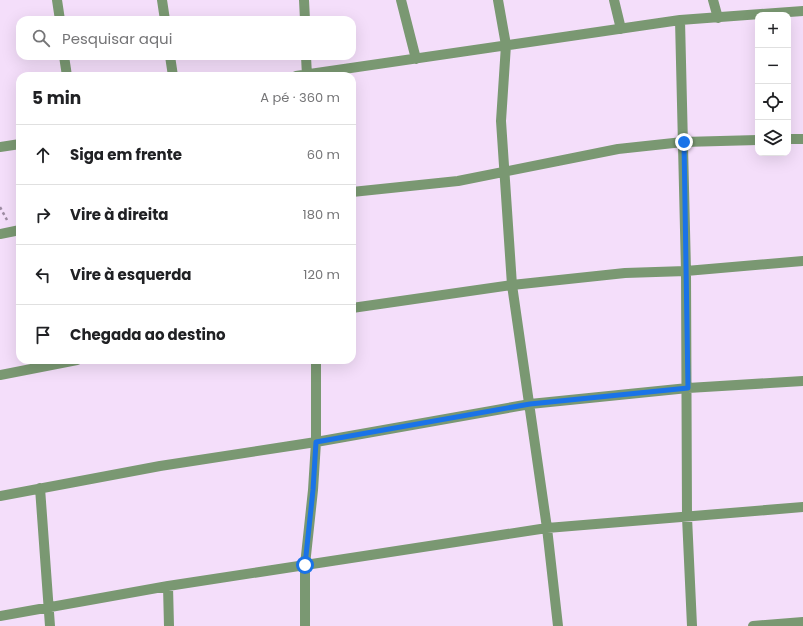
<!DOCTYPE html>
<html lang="pt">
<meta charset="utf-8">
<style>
:root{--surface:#fff;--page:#f6f6f6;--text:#202124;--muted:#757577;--line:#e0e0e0}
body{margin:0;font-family:Poppins,sans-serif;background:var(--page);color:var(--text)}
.controls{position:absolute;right:12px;top:12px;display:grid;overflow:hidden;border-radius:8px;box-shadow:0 4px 16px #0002}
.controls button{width:36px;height:36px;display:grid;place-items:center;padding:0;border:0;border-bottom:1px solid var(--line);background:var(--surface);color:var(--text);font:20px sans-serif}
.stop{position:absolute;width:12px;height:12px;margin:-9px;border:3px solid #1a73e8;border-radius:50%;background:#fff}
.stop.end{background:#1a73e8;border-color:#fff;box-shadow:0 1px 4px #0008}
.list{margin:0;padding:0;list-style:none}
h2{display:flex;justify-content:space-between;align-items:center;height:52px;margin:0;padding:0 16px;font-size:17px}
h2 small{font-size:13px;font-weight:400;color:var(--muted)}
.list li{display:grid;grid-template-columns:26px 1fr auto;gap:12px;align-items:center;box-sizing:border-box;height:60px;padding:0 16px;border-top:1px solid var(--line)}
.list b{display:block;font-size:15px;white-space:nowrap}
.list em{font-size:13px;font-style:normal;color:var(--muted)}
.icon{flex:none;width:22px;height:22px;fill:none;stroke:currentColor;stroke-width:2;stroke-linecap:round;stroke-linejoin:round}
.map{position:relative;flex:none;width:803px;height:626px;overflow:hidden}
.search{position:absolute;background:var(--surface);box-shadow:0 4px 16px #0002;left:16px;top:16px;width:340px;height:44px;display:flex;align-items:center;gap:10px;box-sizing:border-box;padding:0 14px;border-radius:12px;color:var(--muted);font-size:15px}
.panel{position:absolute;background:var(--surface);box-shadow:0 4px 16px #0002;left:16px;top:72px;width:340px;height:292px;border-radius:12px}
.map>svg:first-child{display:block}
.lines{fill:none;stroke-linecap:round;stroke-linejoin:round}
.path{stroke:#9d8ba2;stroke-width:2.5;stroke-dasharray:3 3;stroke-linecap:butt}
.minor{stroke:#7a9872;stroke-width:10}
.route{stroke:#1a73e8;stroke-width:5}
</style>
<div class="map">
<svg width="803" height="626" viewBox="0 0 803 626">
<rect width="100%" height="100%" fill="#f4defa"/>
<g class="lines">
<path class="path" d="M0 207 7 220"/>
<path class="minor" d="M57 0 60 20
M162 0 165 20
M304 0 305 20
M401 0 416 59
M498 0 506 45 501 121 512 285 547 528 558 626
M614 0 621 29
M713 0 718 18
M680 20 686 271 687 517 692 626
M64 56 67 76
M170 56 173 76
M306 56 307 76
M296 76 680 20 803 11
M788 139H803
M0 147 20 144
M352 192 458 181 618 149 683 142 758 140
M0 234 20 230
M352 308 512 285 625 273 686 271 803 261
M0 375 77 360
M40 488 50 626
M0 496 160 466 316 442 530 404 688 388 803 381
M168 586 169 626
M0 616 168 586 547 528 803 507
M305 626V565L313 490 316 442V360
M753 626 803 622"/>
</g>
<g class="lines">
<path class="route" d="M305 565 313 490 316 442 530 404 688 388 684 142"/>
</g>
</svg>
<div class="controls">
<button>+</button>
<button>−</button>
<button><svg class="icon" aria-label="locate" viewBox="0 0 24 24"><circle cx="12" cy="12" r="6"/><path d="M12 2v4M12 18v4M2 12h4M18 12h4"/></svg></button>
<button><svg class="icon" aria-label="layers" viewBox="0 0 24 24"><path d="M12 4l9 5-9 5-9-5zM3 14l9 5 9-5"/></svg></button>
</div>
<div class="stop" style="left:305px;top:565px"></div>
<div class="stop end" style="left:684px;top:142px"></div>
<div class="search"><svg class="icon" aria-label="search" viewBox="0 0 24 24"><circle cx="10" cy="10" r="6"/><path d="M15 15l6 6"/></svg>Pesquisar aqui</div>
<section class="panel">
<h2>5 min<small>A pé · 360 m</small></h2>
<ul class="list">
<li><svg class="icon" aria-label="ahead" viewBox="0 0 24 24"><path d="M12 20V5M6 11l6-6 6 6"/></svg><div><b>Siga em frente</b></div><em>60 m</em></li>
<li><svg class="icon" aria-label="right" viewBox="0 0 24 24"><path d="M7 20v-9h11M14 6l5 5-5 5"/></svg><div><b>Vire à direita</b></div><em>180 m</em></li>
<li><svg class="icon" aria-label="left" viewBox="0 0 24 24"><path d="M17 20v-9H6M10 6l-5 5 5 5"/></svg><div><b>Vire à esquerda</b></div><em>120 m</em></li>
<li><svg class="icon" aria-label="arrive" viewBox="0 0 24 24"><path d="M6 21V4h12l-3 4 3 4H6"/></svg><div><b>Chegada ao destino</b></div></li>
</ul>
</section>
</div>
